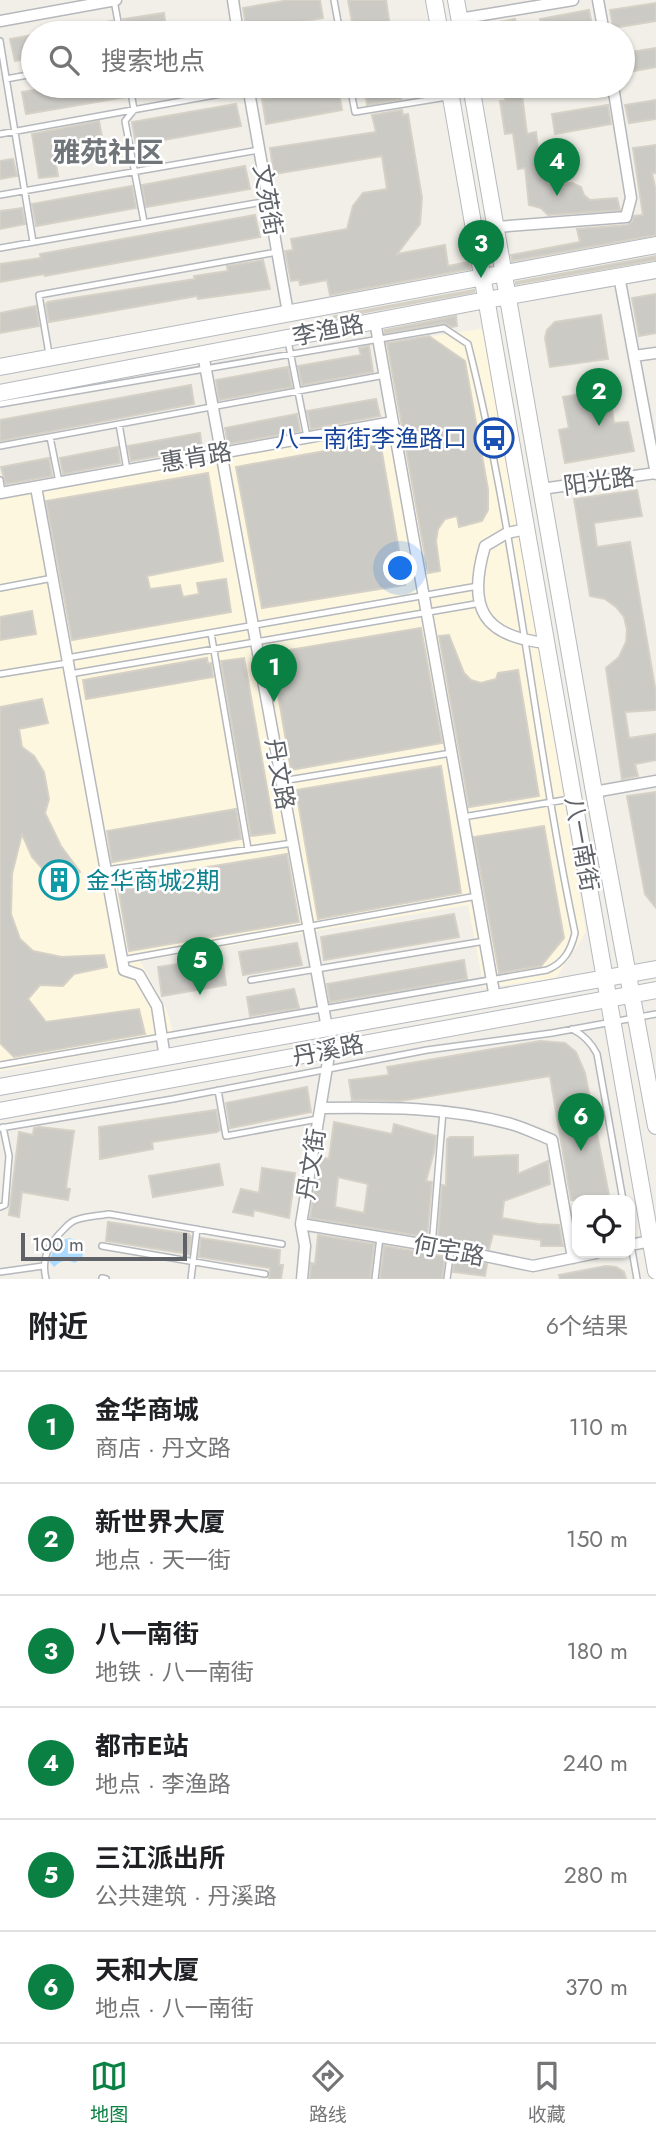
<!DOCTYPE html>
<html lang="zh">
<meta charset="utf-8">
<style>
:root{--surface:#fff;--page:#f6f6f6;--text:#202124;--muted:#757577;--line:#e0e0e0;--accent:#0b8043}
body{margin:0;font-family:Jost,"Noto Sans SC",sans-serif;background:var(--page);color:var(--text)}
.controls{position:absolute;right:21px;bottom:21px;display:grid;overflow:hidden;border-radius:14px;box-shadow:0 2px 5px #0004}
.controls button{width:63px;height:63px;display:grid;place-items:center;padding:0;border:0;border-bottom:2px solid var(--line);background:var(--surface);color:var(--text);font:35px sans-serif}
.scale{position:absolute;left:21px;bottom:18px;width:166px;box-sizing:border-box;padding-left:7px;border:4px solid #5f6368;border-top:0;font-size:19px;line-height:24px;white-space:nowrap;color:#5f6368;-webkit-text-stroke:5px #fff;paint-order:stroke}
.you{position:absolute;left:401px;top:569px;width:24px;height:24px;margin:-18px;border:5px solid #fff;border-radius:50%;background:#1a73e8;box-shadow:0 0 0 10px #1a73e833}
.badge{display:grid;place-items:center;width:46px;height:46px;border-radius:50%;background:var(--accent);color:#fff;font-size:23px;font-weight:700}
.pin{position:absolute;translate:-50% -58px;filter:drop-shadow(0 2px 4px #0008)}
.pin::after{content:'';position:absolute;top:37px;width:24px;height:21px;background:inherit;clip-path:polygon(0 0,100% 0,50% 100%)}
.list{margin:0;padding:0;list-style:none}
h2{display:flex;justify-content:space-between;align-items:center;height:91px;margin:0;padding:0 28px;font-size:30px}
h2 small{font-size:23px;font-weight:400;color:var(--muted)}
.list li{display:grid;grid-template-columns:46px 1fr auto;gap:21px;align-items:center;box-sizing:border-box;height:112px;padding:0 28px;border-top:2px solid var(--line)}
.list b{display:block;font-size:26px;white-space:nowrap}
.list p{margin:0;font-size:23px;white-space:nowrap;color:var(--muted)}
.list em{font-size:23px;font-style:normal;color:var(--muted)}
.icon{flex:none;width:38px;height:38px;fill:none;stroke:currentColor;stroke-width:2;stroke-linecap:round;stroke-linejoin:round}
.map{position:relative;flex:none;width:656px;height:1279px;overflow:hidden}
.search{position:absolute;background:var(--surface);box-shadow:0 2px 5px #0004;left:21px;right:21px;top:21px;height:77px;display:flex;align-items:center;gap:18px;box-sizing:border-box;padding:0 24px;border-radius:38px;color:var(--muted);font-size:26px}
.sheet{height:763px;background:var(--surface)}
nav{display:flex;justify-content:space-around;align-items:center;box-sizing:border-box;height:98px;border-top:2px solid var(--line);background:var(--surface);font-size:19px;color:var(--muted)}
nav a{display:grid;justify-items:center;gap:4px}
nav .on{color:var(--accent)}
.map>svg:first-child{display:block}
.commercial{fill:#fef7e0}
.water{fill:#aadaff}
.building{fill:#cccac5;stroke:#d6d1c6;stroke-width:2;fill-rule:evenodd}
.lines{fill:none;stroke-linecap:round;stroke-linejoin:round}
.service-casing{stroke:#b5b8bc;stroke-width:8}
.minor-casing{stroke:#b5b8bc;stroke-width:13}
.secondary-casing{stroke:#b6babf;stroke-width:18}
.service{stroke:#fff;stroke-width:5}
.minor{stroke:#fff;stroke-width:10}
.secondary{stroke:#fff;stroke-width:16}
.labels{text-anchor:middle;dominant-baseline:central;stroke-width:5;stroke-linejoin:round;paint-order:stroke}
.street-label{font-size:24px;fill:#5f6368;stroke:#fff}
.transit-label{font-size:24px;fill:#164399;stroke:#fff;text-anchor:end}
.culture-label{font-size:24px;fill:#0d838f;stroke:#fff;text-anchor:start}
.quarter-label{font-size:28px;font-weight:bold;fill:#70757a;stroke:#fff}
</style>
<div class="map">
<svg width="656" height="1279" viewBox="0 0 656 1279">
<rect width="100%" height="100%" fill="#f1efe8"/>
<path class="commercial" d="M486 328 586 932 556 978 484 988 468 905 140 961 166 1008 175 1038 0 1071V498L388 428 373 346Z"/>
<path class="water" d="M69 1238 80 1241 85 1249 82 1257 75 1263C66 1259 61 1260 54 1267L49 1261 57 1242Z"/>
<path class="building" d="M289 0H320L323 18 247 32 243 8Z
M348 0H386L391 33H354Z
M656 3V21L613 28 610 10Z
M589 10 593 30 574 33H543L540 19Z
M164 13 166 28 158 29 159 33H125L123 19Z
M515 19 518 33H494L493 23Z
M112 21 115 33H69L68 29Z
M33 35V58L15 61 10 39Z
M656 48V67L623 73V53Z
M58 86H125L126 97 26 114 22 92Z
M338 86 342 110 266 124 262 99Z
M364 86H399L401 99 367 105Z
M503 86H528L529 93 522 94 527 134 536 132 541 172 548 171 549 183H572L581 187 584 195 590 200 617 198 620 210 548 215 541 208 529 205 525 168 518 169 513 133 505 134 500 101H505Z
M656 100V119L629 123 625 105Z
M236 104 241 126 136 145 132 122Z
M608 105 611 124 555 134 552 114Z
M402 110 403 115 408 114 422 198 420 224 397 254 445 245 448 266 469 262 470 269 330 295 327 280 300 285 299 280 291 281 285 251 293 250 291 239 347 229 353 206 363 193 387 189 382 156 274 174 270 148 376 132 372 115Z
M99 121 102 137 53 146 58 176 39 178 32 134Z
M656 145V173H652L656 191V235L512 261 511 255 580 242 577 229 627 225 632 222 634 216 643 215 633 148Z
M13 159 17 176 0 179V161Z
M245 166 250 189 146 207 142 185Z
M132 186 136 208 36 226 32 204Z
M22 208 25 224 0 229V211Z
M255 215 260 237 45 276 44 274 0 282V264L41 258 40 254Z
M656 256V260L516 284V282Z
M263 260 270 289 198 299 197 296 49 322 46 304 48 302 195 279 194 276 228 271 227 266Z
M474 290V292L334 318V316Z
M656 294V333L639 336 632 298Z
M36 306 39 326 0 333V313Z
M601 315 608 359 550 367 545 338 547 330 555 322Z
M456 316 457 326 452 327 443 323 385 333V330Z
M429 336 465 361 488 489V510L482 521 459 527 457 516 445 519 438 529 436 541 440 571 428 573 387 343Z
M369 346 373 372 302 385 298 366 361 355 359 348Z
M288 367 292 387 219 400 216 380Z
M191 385 194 404 0 441V420Z
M609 389 614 423 628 422 634 451 565 463 559 430 569 428 563 397Z
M376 399 380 416 311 429 307 411Z
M297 414 300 431 228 444 225 428Z
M200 433 202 448 131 461 128 446Z
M380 441 405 585 262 608 236 467Z
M118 447 120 463 63 474 60 458Z
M49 458 52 476 6 484 1 467Z
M208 473 223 561 147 576 150 589 180 585 183 597 199 594 197 583 226 579 231 612 72 640 46 501Z
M637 490 642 516 594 523 597 547 630 542 656 693V710L625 712 629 738 656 734V760L635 764 638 776 622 779 606 668 619 657 626 642 627 630 624 617 616 607 605 599 590 596 574 499Z
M32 611 36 634 0 640V617Z
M421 628 442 743 291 770 271 653Z
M449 635 464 673 471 680 481 683 496 679 498 673 518 670 539 796 469 807 439 636Z
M207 658 208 664 211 663 213 677 86 699 83 680Z
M244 658 275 833 251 836 221 661Z
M42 699 48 723 19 729 22 747 34 756 44 772 49 799 45 813 61 846 80 872 58 886 32 857 22 834 12 874 11 914 20 939 33 951 62 957 104 955 107 967 74 974 63 986 40 985 28 999 46 1022 139 1009 145 1034 14 1057 0 1043V707Z
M441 766 461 893 318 919 296 790Z
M656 792V908L645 894 627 796Z
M236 809 241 839 112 862 107 831Z
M544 826 564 938 541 966 499 973 474 837Z
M287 854 299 922 129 951 117 882Z
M454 914 459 937 324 960 321 937Z
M297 943 302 965 243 975 239 952Z
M222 957 226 985 162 996 158 967Z
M464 960 467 979 330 1002 327 984Z
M294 989 299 1008 250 1016 247 997Z
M540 1041 565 1043 576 1052 585 1073 610 1200H571L550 1076 400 1101 352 1100 349 1080 389 1075 387 1067Z
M307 1087 311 1112 230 1128 226 1103Z
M216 1110 220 1130 217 1132 152 1142 153 1149 100 1159 99 1127Z
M334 1122 392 1134 394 1124 436 1136 434 1152 426 1181 432 1182 427 1237 310 1218 320 1157 329 1159ZM338 1177 368 1184 364 1213 335 1207Z
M39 1127 74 1131 66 1188 70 1189 68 1200 22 1192 19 1217 9 1215 19 1132 33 1135 34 1128Z
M450 1137H473V1157L518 1155V1174L548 1161 550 1184 504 1201 502 1218 538 1224 559 1225 563 1246H541V1240L493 1234 489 1249 455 1240 438 1238 442 1185 446 1186 447 1139Z
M219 1164 223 1185 153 1197 149 1176Z
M262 1168 295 1173 289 1218 254 1210 253 1216 233 1212 241 1189 259 1193Z
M108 1222 189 1234 191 1237 189 1254 106 1241Z
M318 1235 374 1244 370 1279H310L311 1263 315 1264Z
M201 1238 280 1250 279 1265H283L281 1279H269L270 1268 199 1257Z
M384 1246 445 1256 442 1279H380Z
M455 1258 487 1264 485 1276 453 1272Z
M606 1266 616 1267 624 1272 626 1279H560L559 1275Z"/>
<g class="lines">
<g class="service-casing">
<path id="service" d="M114 0 120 33
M334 0 340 33
M0 41 33 242
M6 79 33 74
M130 86 134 110 125 121 144 222
M350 86 355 112 447 97
M0 134 248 89
M0 195 259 150
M0 248 268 201
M288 341 307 437
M49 354 39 295 277 252
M0 404 444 328 468 344C517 537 534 738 575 933 571 950 564 963 547 970L0 1065
M119 424 127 470
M50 437 59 482
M0 446 385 375
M0 480 2 493
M0 588 53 578
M211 633 248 849
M67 658 478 586
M0 674 68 663
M70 674 481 603
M282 781 451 753
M463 817 570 799
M106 870 293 843
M122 960 477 896
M251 980 485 941
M572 1029C584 1035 591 1042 597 1054L623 1200
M218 1090 226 1136 318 1119
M0 1128 173 1099 427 1050 552 1033 656 1014
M0 1207 5 1205 9 1156 3 1127
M630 1239 637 1279
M102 1246 265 1274
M432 1246 443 1111
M0 1272 43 1266
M102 1278 106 1279
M46 1279C41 1258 48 1245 63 1230 67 1226 71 1221 76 1220 87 1216 98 1216 109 1214L282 1244
M191 1279 197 1229
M375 1279 380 1237
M447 1279 451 1249"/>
</g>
<g class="minor-casing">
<path id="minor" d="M233 0 238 33
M598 0 604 33
M459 19 573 0
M0 21 116 0
M248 86 288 313
M496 227 626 217 631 198 613 86
M619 276 656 474
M375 321 495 998
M203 354 327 1028
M634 356 656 353
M36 487 124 970 139 975 157 1006 165 1058
M541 489 656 473
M0 493 393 422
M526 529 507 533 485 546C467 607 482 637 547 643
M594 792 656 781
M321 1108C385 1107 449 1107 511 1124 525 1128 539 1135 552 1140L573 1258
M301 1224 451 1249 533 1266 596 1253
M630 1245 651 1241
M302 1279 305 1246 301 1224 330 1049"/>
</g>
<g class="secondary-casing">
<path id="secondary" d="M434 0 440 33
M456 0 462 33
M449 86 656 1271
M471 86 594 792 656 1126
M0 367 656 245
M0 393 486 300 656 270
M0 1087 656 969
M0 1111 656 990"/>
</g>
<use href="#service" class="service"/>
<use href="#minor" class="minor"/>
<use href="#secondary" class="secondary"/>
</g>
<defs>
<g id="bus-ring" transform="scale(2.0125)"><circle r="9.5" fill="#fff" stroke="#1a4fb4" stroke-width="1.5"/><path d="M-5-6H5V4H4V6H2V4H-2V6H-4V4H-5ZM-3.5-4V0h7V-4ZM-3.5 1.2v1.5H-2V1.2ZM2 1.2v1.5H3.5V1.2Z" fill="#1a4fb4"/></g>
<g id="building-ring" transform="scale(2.0125)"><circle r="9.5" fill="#fff" stroke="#0f9aa8" stroke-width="1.5"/><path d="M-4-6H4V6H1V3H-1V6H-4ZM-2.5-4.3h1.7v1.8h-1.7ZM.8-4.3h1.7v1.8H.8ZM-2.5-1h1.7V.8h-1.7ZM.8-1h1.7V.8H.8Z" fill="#0f9aa8"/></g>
</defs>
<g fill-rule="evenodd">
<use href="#bus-ring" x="494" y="438"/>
<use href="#building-ring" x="59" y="880"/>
</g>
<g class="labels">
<g class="street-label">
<text transform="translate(268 200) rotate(80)">文苑街</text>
<text transform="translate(328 330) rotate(-11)">李渔路</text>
<text transform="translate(196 457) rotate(-10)">惠肯路</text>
<text transform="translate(599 481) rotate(-8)">阳光路</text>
<text transform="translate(280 774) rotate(80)">丹文路</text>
<text transform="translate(582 844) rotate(80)">八一南街</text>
<text transform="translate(328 1050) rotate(-11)">丹溪路</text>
<text transform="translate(311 1164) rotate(-81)">丹文街</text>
<text transform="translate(449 1250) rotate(11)">何宅路</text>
</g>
<g class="transit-label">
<text x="467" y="438">八一南街李渔路口</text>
</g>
<g class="culture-label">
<text x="86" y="880">金华商城2期</text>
</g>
<g class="quarter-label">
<text x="108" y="152">雅苑社区</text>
</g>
</g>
</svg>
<div class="controls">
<button><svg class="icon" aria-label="locate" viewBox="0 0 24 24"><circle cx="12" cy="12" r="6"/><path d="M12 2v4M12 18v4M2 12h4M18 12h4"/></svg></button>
</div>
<div class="scale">100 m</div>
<div class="you"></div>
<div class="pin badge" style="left:274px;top:702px">1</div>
<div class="pin badge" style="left:599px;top:426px">2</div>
<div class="pin badge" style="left:481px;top:278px">3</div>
<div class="pin badge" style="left:557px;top:196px">4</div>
<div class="pin badge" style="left:200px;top:995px">5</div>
<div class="pin badge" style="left:581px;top:1151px">6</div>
<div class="search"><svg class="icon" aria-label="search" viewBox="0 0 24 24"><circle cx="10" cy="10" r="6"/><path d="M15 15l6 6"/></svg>搜索地点</div>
</div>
<section class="sheet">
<h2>附近<small>6个结果</small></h2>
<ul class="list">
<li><span class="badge">1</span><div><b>金华商城</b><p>商店 · 丹文路</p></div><em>110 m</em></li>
<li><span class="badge">2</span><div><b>新世界大厦</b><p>地点 · 天一街</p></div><em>150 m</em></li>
<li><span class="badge">3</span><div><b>八一南街</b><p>地铁 · 八一南街</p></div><em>180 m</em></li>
<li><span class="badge">4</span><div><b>都市E站</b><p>地点 · 李渔路</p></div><em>240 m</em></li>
<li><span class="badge">5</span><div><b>三江派出所</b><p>公共建筑 · 丹溪路</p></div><em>280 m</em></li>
<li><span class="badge">6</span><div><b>天和大厦</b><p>地点 · 八一南街</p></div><em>370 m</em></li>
</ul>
</section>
<nav>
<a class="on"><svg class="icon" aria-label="map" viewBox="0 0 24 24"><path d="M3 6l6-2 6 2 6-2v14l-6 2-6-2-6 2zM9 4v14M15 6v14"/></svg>地图</a>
<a><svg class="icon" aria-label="directions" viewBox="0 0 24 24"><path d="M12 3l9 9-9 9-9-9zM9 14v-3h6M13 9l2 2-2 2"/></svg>路线</a>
<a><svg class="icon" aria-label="saved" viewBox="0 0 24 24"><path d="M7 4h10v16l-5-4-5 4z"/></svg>收藏</a>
</nav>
